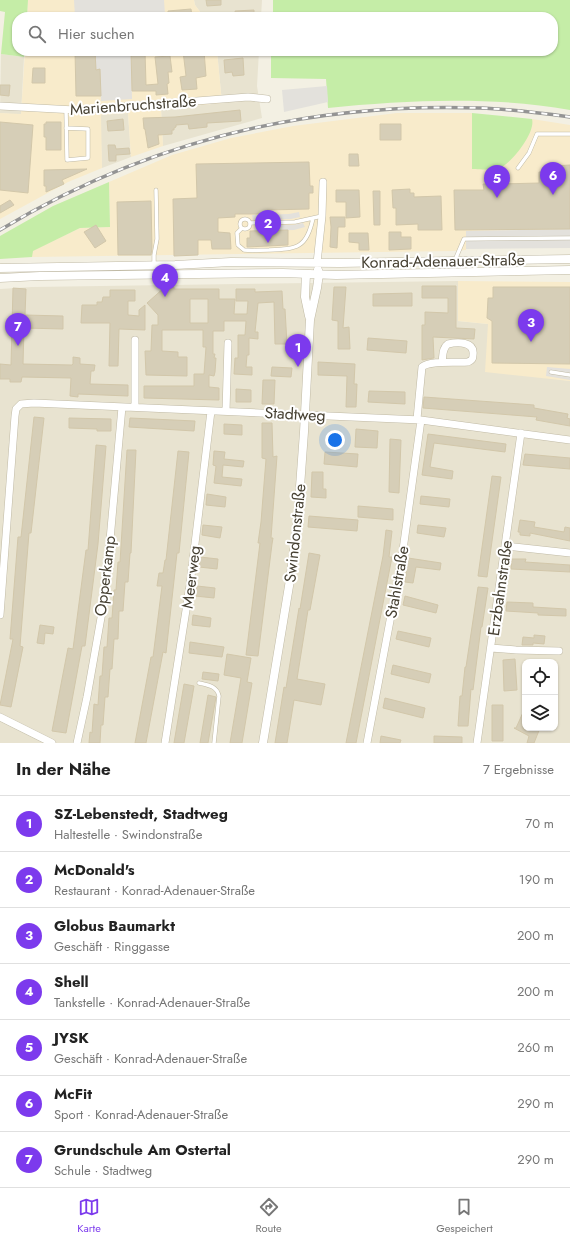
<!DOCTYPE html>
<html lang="de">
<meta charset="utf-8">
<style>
:root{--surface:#fff;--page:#f2f2f2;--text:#222;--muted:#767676;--line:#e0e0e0;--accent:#7c3aed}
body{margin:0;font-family:Jost,sans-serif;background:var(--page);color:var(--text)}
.controls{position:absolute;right:12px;bottom:12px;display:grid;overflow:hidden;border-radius:8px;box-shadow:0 1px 3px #0004}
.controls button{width:36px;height:36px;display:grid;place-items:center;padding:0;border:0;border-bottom:1px solid var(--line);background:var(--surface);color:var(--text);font:20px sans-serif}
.you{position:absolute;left:335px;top:440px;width:14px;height:14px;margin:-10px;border:3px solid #fff;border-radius:50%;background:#1a73e8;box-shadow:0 0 0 6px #1a73e833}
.badge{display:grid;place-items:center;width:26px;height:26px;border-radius:50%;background:var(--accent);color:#fff;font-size:13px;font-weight:700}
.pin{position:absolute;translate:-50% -33px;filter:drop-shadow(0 1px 2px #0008)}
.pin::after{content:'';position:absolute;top:21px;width:14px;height:12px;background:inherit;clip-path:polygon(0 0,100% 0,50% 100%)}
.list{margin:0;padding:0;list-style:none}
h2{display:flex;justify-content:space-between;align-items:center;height:52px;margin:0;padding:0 16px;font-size:17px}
h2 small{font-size:13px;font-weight:400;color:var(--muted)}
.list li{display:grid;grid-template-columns:26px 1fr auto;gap:12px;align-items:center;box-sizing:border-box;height:56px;padding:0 16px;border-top:1px solid var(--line)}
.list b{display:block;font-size:15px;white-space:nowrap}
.list p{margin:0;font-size:13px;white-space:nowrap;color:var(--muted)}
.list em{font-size:13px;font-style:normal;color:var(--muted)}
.icon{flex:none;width:22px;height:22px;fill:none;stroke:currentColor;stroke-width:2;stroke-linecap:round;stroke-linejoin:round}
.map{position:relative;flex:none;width:570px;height:743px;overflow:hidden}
.search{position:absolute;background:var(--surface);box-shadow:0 1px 3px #0004;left:12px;right:12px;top:12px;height:44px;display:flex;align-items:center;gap:10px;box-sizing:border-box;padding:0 14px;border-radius:16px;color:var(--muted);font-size:15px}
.sheet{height:444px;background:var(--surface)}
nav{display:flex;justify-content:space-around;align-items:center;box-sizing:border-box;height:56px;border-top:1px solid var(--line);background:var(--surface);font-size:11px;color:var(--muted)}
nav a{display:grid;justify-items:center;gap:2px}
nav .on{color:var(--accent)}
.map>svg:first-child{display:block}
.residential{fill:#e8e3d0;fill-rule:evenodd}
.commercial{fill:#f8ebcb}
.green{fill:#c5eda7}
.parking{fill:#e3e1dc}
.building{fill:#d6ceb7;stroke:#d2c7aa;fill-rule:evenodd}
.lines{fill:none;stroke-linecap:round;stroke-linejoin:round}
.service-casing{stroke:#c0baa5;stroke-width:4.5}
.minor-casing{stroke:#c0baa5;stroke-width:8}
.tertiary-casing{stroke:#c0baa5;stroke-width:9}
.service{stroke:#fff;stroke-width:3.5}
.minor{stroke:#fff;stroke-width:7}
.tertiary{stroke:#fff;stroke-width:8}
.rail-casing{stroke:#949494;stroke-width:3.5}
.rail{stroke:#fff;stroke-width:2;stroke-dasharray:6;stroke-linecap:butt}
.labels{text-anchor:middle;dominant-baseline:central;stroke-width:4;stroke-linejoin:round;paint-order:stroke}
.street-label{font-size:16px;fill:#464032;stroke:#fff}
</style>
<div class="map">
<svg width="570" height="743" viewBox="0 0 570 743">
<rect width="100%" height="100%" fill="#f3f0e3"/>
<path class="residential" d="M194 0H262L261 17H204L195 5Z
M217 51H259L257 86 262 118 163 146 161 109 222 103Z
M1 54 24 57 21 115 0 113Z
M128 113 131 157 102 168 100 115Z
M458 281V321L488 324 549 378 570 381V743H0V289L32 287ZM525 662H555V728H525Z"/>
<path class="commercial" d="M28 0H194L195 5 204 17H27Z
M25 51H217L222 103 161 109 163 146 131 157 128 113 101 115 102 168 68 182 0 219V113L21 114Z
M397 113H472V169L532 123V119L570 125V229L466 231V250L454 251 32 257V251L80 228 110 227 109 182 172 155 231 138 293 126Z
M458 281 570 282V381L485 372 488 324 458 321Z"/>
<path class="green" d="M0 0H28L27 17H17V51H25L24 57 1 54 5 12 0 11Z
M273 0H570V110C493 96 406 100 328 108L326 79 271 78V51H553V17H273Z
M472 113 532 119C536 133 510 165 498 169 492 171 478 169 472 169Z
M109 182 110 227 80 228 33 251 32 257 0 259V236L53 206Z"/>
<path class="parking" d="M74 0H164L165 15 125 16V17H75Z
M95 51H131L132 99 101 101 100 70 96 69Z
M327 86 328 102 284 112 282 90Z
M299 212 300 217 291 219 253 220 252 215 289 214Z
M303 223 305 227 294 230 254 231 255 225H293Z
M570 229V248L466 249V231Z
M547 367 570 369V380L546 376Z"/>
<path class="building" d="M206 0H221V5L207 6Z
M191 9 192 17H168V11Z
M254 10V17H236L235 11Z
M75 51H95L96 70 100 69 101 96H76Z
M131 51H145L146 85 158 84 155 57 170 56 172 72H168L169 83 167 84 168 94 156 95V91H132Z
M183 51H204L206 76 196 78 197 89 182 90 180 77 186 76Z
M243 58 244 75 233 76 232 72 225 73 224 60Z
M33 68H45V83H32Z
M0 85H10L9 96 0 95Z
M240 110 241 121 207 123V127L189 129 188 124 176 125V127L174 128V130H172V134L158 135 159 144 148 148 145 129H144L143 118 175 117Z
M123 119 124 130 108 131 107 121Z
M0 122 33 125 28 193 0 190Z
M46 122H61V150H46V137H44V124H46Z
M380 124H401V140H380Z
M108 145H115L116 149 129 148 130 154 116 155V161H109Z
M349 154H358L359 166H349Z
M309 162 310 186H313V193H309V209L267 210V214H235V217L218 218V232L230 233 231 249H212L211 240H198V255L174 256 173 199 197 198 196 164Z
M570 165V229L455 230 454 190H484L483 184H487V182L498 178 500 184 539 183V172H554V166Z
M87 169 62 180 64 184 46 192V186H44V170Z
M410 189V193H414V197L441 196 442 230H418V224L396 225V208H393L392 190Z
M336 190H359L360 217 346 218V202H336Z
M373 191H380V225H374Z
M10 200 14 205 0 213V206Z
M151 201 152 248 151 255H118L117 202Z
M330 217H345V227H338L337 248 330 247 331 227Z
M96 225 106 241 95 248 84 232Z
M288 230V245L247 247V238H250V231Z
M389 232H401V237H411V249L389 250Z
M349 233H368L369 250H359V243L349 242Z
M422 286H456V328L475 329 474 339 433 337 434 358 422 360V325H425V312L448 313V298H422Z
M165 287H174V289H219V299H235L234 314H247L248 301H236V289H255V292L282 291 283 309H285L287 344H275L274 302 258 303 255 332H258V339L249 338V355H247L246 367H252V375L234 374 235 358H238V335H245L246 321H224V331H213V354H215L214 358H216L215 372 214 376 209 375V387L219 388V400L144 398V386H194V374H204L206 347H203V330H162V351L178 352V357H187V376L146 375 145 351H151L152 325H158V315L147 303ZM190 299H208V323H190Z
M334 287H346L343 328 349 327 350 349H338V321L332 320Z
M493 287H570V364L492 363V321L487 318 488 298H493Z
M13 288 26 289 25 315 63 316V329L24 328 23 364 72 365 73 364V357L80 358V364L95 365 94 371H91L90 384 128 385V396L78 394V397L70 396 71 378 22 377 21 382H10V379H0V364L11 365Z
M110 290H135V301H128V315L139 316V310L145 305V330L119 329 118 366H109L110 323H81L82 305H97V302H102L103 297H110Z
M412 293V306H373V294Z
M368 338 407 341 406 353 367 350Z
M318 362 355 364 354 384H357L356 407H346L347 376 318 375Z
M272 367 292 368 291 377 271 376Z
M263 380H275L274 404H262Z
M236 389 251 390V402H236Z
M369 391 405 392V404L368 402Z
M424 397 534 405V408L568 414 567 418 570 419V426L536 420 537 417 423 408Z
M34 417 44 418 31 533H29L20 646 23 647 11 707 0 705 13 639H10L18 537H21Z
M69 418 111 419V431H97V429L69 428Z
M130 418 195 421 194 431 129 427Z
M262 423H272L273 457 277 456 271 538H273L272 544 258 656 246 655 260 543H258L261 522 266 459 262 458Z
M224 424 242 425V435L224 434Z
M356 429 378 431 377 448 355 447Z
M428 434 506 444 505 452 434 443 430 467 453 471 452 479 422 475Z
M390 439 401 440 399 493 389 492Z
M96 445 106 446 98 544 85 646H82L66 733 52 731 68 648 73 649 86 550H88Z
M127 450H136L131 553H130L128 582H125L123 611H119L118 639H114L112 669H110L108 697H105L103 725H101L100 743H89L90 732 92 733 94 704 98 705 100 676H102L104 647H107L109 618H112L114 590H116L118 562H120Z
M178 451 189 452 179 553H177L166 653 163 652 146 743H135L151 657H153L162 586H157L159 573H163L165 560H166Z
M214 451 225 452 224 459 244 461 243 467 223 465 222 477 242 479 241 486 214 483 216 466 213 465Z
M325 452 358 454 357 467 324 464Z
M525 454 570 458V469L523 465Z
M312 472H323V489H326V498L311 497Z
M492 476 501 477 487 577 478 576Z
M207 494 226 497 225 507 206 505Z
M421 496 450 499 449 507 420 504Z
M358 506 393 509V520L358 517Z
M309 516 358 520 357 531 308 527Z
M520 520 535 522 534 527 564 532 565 527 570 528V541L530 533V536L520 535V532H518Z
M203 525 222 527 220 538 202 535Z
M418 525 446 528 444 537 417 533Z
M386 530 392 531 389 557H392L356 743H346L383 556Z
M309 553 320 555 310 610H308L297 679 325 684 321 705 294 700 287 743H275L284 687 286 688 299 608 300 609Z
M200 557 218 559 217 569 199 567Z
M408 558 441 563 440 570 416 567 413 583 405 582Z
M512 559H526L525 562 570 565V572L511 569Z
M197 586 215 588 214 598 195 596Z
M478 587 488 588 482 627H481L473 690 471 689 468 726H458L460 696H462L465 667H466Z
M405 596 438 605 436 613 403 605Z
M507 602 533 603V607L566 609V616L538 615V613L506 611Z
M193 615 211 618 210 627 192 625Z
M40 625 54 627 53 634 45 633 44 644 37 643Z
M398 631 431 638 429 647 396 639Z
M534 635 545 636 544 644 533 643V645H522L523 637 534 638Z
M190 642 224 647 222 657 189 653Z
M227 654 251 658 247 682 252 683 242 743H230L241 678 224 675Z
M515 659 517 690 504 691 503 660Z
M393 665 431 674 429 683 391 674Z
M203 672 219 674 218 681 202 679Z
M184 684 194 686 192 698 184 743H174Z
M208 695 216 697 208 743H200Z
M385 698 425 708 423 718 383 708Z
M492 705H503V741H492Z
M525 708V728H540L534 743H527L529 736 514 728H516Z
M381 736 401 740 400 743H380Z
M434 736 462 737V743H434Z"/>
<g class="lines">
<g class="service-casing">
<path id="service" d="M66 109 67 160 88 158V129L66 128
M518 168 529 153 537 134H570
M240 224a5 5 0 1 1 10 0a5 5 0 1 1-10 0Z
M250 223 295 222 322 216
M242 228 237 233 238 245 244 250C252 251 260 250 269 250 297 249 307 248 313 218
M455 260 464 239 570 238
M154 265V255L157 239 156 190
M551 372 570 375
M199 683C208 685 217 686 219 696L214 743"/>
</g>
<g class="minor-casing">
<path id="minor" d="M0 106 75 110 106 108 248 97 267 99
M317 263 322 216 323 182
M135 407V340
M226 411 228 343
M417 419 422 367C429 360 457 363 468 362 472 360 473 359 473 355 475 341 457 342 448 344 442 348 443 356 442 362
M506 546 570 553
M0 615 15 416 16 409 21 404 34 403 421 420 570 440
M491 648 516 650 559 651
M0 717 52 743
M77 743 87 697 105 595 122 407
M165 743 190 585 211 411
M367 743 402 557 421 420
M477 743 521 433"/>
</g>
<g class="tertiary-casing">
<path id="tertiary" d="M0 268 175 265 231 262 340 263 570 259
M306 274 305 297 309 316
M0 278 40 276 283 273 336 275 570 270
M263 743 290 580 297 528 304 432 310 320 317 288 319 274 318 270"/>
</g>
<use href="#service" class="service"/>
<use href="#minor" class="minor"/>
<use href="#tertiary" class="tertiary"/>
<g class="rail-casing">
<path id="rail" d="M0 230C148 141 308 102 480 108 510 109 540 113 570 117"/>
</g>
<use href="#rail" class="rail"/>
</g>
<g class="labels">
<g class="street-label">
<text transform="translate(133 105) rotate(-4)">Marienbruchstraße</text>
<text transform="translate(443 261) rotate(-1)">Konrad-Adenauer-Straße</text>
<text transform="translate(295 414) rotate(3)">Stadtweg</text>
<text transform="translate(295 533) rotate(-84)">Swindonstraße</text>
<text transform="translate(105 576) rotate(-83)">Opperkamp</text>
<text transform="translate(191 577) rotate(-83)">Meerweg</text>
<text transform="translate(397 582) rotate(-80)">Stahlstraße</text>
<text transform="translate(500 588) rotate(-82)">Erzbahnstraße</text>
</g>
</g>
</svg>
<div class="controls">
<button><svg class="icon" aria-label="locate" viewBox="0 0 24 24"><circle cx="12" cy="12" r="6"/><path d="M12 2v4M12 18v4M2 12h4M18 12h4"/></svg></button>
<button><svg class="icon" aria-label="layers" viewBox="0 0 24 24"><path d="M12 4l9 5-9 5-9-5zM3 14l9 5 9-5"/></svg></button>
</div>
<div class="you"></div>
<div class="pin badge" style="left:298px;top:367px">1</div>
<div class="pin badge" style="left:268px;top:243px">2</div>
<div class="pin badge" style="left:531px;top:342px">3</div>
<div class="pin badge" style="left:165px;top:297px">4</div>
<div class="pin badge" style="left:497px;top:198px">5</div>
<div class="pin badge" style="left:553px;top:195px">6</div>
<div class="pin badge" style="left:18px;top:346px">7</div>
<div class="search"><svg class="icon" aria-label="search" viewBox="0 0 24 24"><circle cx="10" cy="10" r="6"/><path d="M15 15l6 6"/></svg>Hier suchen</div>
</div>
<section class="sheet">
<h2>In der Nähe<small>7 Ergebnisse</small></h2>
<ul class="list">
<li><span class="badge">1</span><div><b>SZ-Lebenstedt, Stadtweg</b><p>Haltestelle · Swindonstraße</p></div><em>70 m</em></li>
<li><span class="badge">2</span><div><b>McDonald's</b><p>Restaurant · Konrad-Adenauer-Straße</p></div><em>190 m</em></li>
<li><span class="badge">3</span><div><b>Globus Baumarkt</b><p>Geschäft · Ringgasse</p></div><em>200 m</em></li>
<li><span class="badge">4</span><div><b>Shell</b><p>Tankstelle · Konrad-Adenauer-Straße</p></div><em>200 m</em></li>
<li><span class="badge">5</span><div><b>JYSK</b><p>Geschäft · Konrad-Adenauer-Straße</p></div><em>260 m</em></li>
<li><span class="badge">6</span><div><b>McFit</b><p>Sport · Konrad-Adenauer-Straße</p></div><em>290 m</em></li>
<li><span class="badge">7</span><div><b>Grundschule Am Ostertal</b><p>Schule · Stadtweg</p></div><em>290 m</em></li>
</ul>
</section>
<nav>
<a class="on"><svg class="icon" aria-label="map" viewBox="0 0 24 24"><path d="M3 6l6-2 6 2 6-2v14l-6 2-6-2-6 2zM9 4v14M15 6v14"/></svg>Karte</a>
<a><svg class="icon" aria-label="directions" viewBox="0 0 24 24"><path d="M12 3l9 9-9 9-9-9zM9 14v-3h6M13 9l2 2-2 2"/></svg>Route</a>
<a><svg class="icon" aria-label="saved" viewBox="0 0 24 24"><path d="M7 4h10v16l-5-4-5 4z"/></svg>Gespeichert</a>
</nav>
